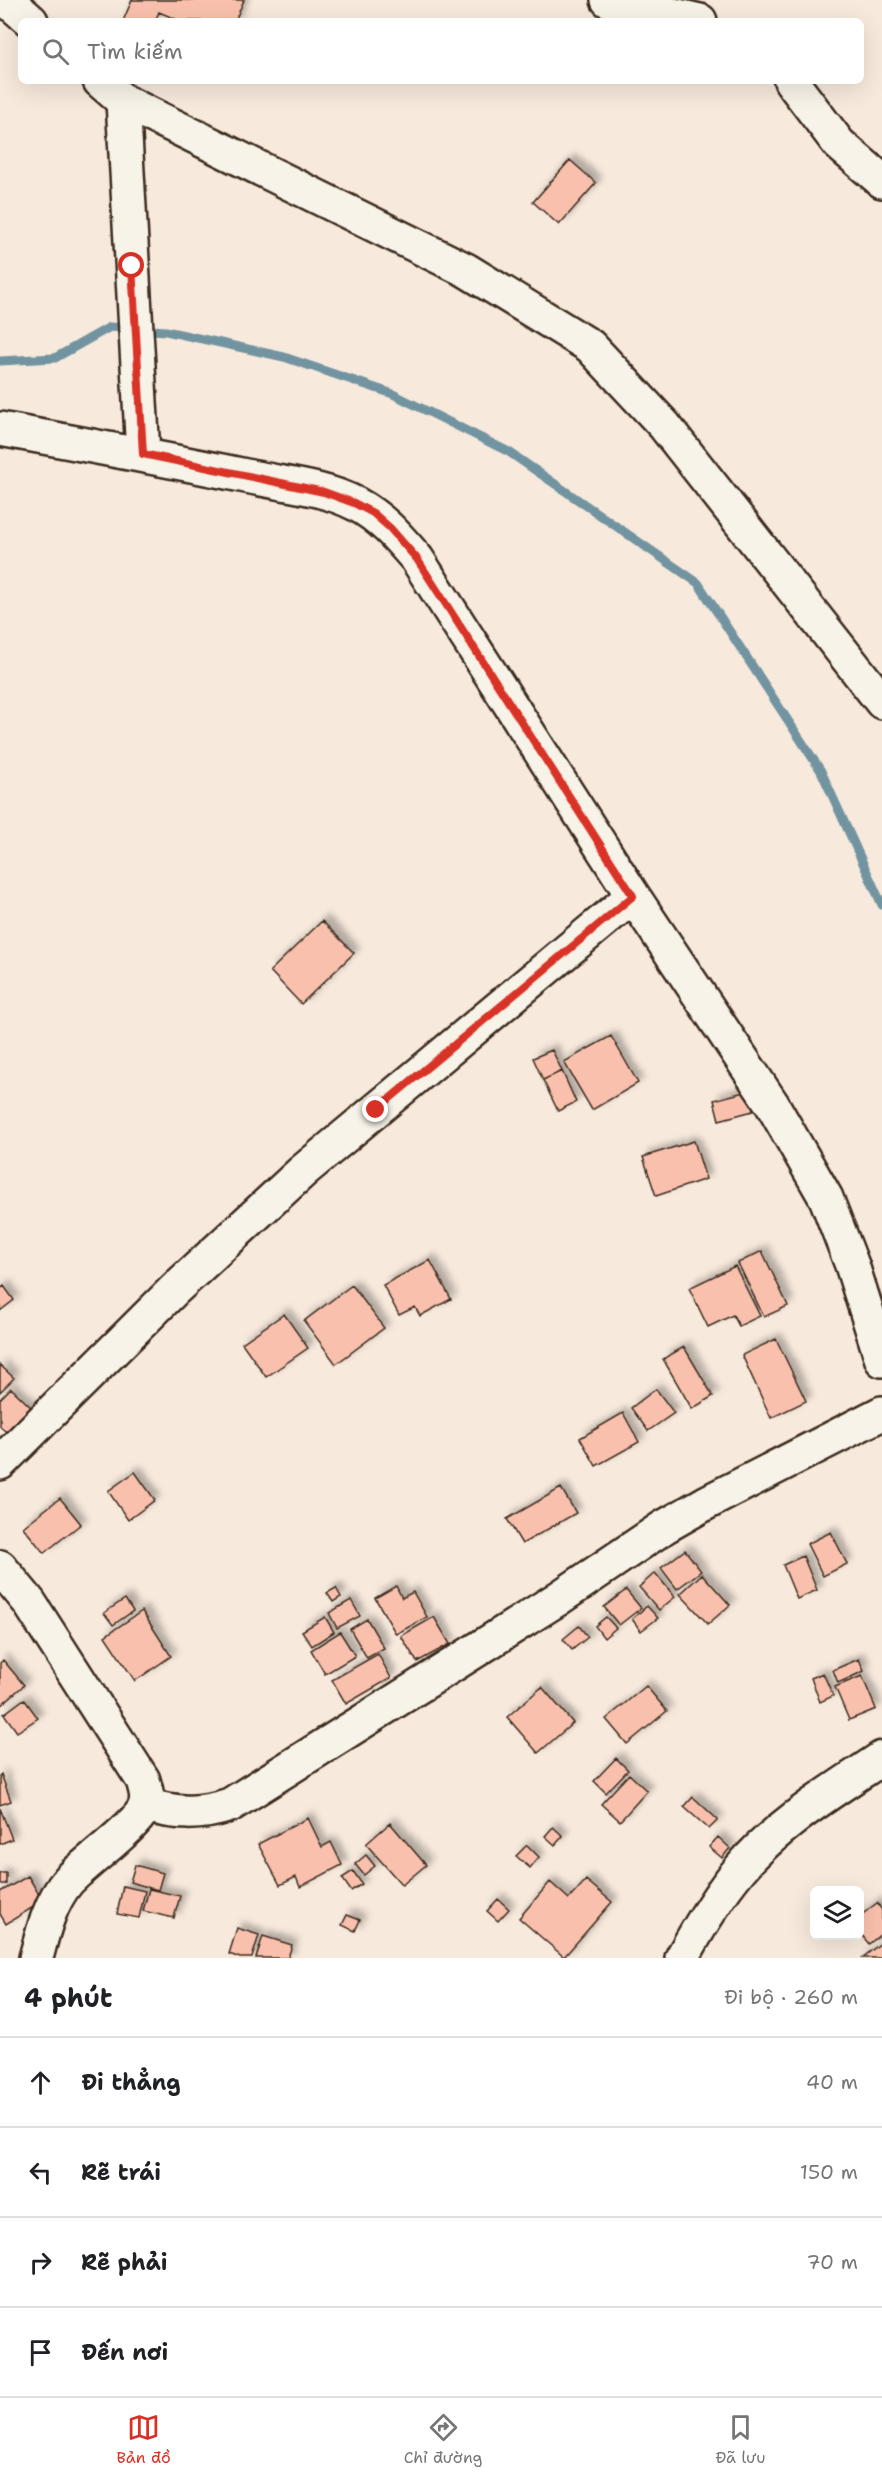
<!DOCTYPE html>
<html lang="vi">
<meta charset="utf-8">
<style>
:root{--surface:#fff;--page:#f6f6f6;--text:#202124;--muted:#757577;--line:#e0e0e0;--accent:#d93025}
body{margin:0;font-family:"Shantell Sans",sans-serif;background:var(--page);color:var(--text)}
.controls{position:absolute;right:18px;bottom:18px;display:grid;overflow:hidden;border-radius:9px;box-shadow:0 6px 24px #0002}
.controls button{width:54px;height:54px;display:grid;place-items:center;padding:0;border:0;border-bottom:2px solid var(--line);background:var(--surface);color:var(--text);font:30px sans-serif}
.stop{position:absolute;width:18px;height:18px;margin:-14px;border:4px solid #d93025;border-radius:50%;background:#fff}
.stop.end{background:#d93025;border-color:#fff;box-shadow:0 2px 6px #0008}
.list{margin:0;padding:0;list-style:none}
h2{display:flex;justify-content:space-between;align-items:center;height:78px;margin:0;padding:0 24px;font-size:26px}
h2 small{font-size:20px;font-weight:400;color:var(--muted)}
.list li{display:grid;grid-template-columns:39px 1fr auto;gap:18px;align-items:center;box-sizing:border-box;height:90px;padding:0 24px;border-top:2px solid var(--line)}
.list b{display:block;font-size:22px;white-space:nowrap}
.list em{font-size:20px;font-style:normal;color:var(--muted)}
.icon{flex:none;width:33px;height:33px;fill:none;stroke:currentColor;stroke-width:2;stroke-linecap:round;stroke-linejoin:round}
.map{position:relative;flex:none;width:882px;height:1958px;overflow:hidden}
.search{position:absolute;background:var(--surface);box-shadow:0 6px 24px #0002;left:18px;right:18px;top:18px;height:66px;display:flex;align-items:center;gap:15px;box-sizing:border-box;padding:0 21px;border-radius:9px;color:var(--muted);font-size:22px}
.sheet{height:438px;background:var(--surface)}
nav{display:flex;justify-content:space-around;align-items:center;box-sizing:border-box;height:84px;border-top:2px solid var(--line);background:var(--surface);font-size:16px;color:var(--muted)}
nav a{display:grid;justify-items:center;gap:3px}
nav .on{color:var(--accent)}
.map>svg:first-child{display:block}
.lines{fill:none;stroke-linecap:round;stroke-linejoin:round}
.stream{stroke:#7294a1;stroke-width:9}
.building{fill:#f9c1ad;stroke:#3b2a1e;stroke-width:1.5;filter:url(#shadow)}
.street-casing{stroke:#3b2a1e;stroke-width:38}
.street{stroke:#f7f3e8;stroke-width:33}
.route{stroke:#d93025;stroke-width:8}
</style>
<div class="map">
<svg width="882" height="1958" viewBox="0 0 882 1958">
<defs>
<filter id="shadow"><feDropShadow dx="5.5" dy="-5.5" stdDeviation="3" flood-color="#0004"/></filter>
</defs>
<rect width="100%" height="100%" fill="#f7e9dc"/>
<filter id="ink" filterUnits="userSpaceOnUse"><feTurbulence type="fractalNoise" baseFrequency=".0167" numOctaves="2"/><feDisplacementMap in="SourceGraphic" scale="12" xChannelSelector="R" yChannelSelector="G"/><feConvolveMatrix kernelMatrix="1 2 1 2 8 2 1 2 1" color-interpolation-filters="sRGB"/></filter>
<g filter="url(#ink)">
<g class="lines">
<path class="stream" d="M0 361 55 358 110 327 166 331 284 357 393 394 509 452 698 583 821 771 882 905"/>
</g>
<path class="building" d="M132 0H244L235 21H180L159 12 155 21H123Z
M570 160 596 183 559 225 533 202Z
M322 921 354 953 301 1004 270 971Z
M611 1036 638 1083 592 1110 564 1062Z
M552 1050 562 1071 543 1080 533 1058Z
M562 1071 576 1102 558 1111 543 1080Z
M748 1091 753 1111 719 1120 714 1100Z
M694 1141 706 1179 656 1196 643 1157Z
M762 1251 788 1306 764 1317 738 1263Z
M430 1260 451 1299 420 1316 415 1307 399 1315 383 1285Z
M735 1266 760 1316 739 1326 733 1315 708 1327 689 1288Z
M352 1285 384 1328 336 1364 304 1321Z
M4 1286 14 1300 0 1311V1289Z
M284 1314 308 1348 266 1377 242 1343Z
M776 1339 806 1401 771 1418 742 1355Z
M684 1347 713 1396 692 1409 663 1359Z
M0 1365 14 1378 0 1392Z
M11 1388 38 1414 13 1439 0 1426V1399Z
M656 1389 674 1413 648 1431 631 1408Z
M623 1413 639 1442 596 1466 580 1438Z
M135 1472 155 1500 128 1520 108 1491Z
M561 1488 576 1513 522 1544 507 1519Z
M60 1498 81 1524 44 1553 23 1527Z
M831 1532 847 1564 823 1576 807 1544Z
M685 1550 701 1571 677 1589 661 1568Z
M803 1556 817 1590 797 1599 783 1565Z
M655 1573 675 1597 659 1610 639 1587Z
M702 1574 730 1605 708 1624 680 1594Z
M396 1586 402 1598 413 1592 427 1617 396 1634 375 1598Z
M336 1588 341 1597 333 1602 327 1593Z
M626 1590 641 1608 619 1625 604 1607Z
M125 1599 133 1611 113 1625 104 1613Z
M351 1600 360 1616 337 1628 329 1613Z
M647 1606 658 1618 641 1631 632 1619Z
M142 1611 171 1656 135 1681 105 1636Z
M325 1617 334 1632 312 1646 302 1631Z
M434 1617 450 1644 417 1662 401 1636Z
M606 1617 616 1628 604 1638 595 1626Z
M367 1619 384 1648 367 1658 350 1629Z
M579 1626 588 1637 572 1650 563 1639Z
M340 1632 355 1656 325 1674 311 1650Z
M378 1654 391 1678 346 1704 332 1680Z
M859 1659 864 1671 838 1683 833 1670Z
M3 1660 24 1685 0 1706V1663Z
M823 1673 833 1696 820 1702 811 1678Z
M862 1676 876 1709 849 1720 835 1687Z
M646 1686 667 1711 627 1744 606 1719Z
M542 1687 573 1723 538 1753 507 1717Z
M24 1699 38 1718 17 1732 4 1714Z
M616 1758 628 1770 606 1793 594 1781Z
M1 1774 11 1801 0 1805V1775Z
M629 1774 647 1791 620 1821 601 1804Z
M693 1797 718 1820 709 1829 684 1807Z
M0 1808 12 1839 0 1844Z
M308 1818 322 1847 331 1842 342 1865 300 1887 296 1877 280 1885 258 1844Z
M390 1823 426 1865 402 1885 366 1844Z
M553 1827 563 1836 555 1845 545 1836Z
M718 1837 730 1848 722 1858 709 1847Z
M527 1845 539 1857 530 1868 516 1856Z
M366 1855 375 1866 364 1875 355 1864Z
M135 1865 163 1873 158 1890 130 1882Z
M353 1871 362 1884 351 1891 342 1878Z
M0 1873H6V1884H0Z
M28 1876 43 1901 6 1924 0 1914V1892Z
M586 1880 612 1902 564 1957 519 1918 550 1882 569 1899Z
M123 1886 145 1891 139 1918 117 1914Z
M149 1889 180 1896 174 1918 143 1911Z
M498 1899 509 1909 498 1921 487 1911Z
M877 1903 882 1910V1933L869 1944 860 1933V1916Z
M347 1915 360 1920 355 1931 342 1925Z
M237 1928 259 1935 252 1958H240L229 1954Z
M263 1936 292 1945 288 1958H256Z
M881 1943 882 1958H862Z"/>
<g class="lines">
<g class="street-casing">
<path id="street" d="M7 0 31 21
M608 0 700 21
M100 81 123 101 466 270 590 346 664 425 882 702
M791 81 839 144 882 181
M123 101 143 454
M0 429C82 444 164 459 246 476 282 484 324 487 356 504 382 518 398 537 417 559L633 896 772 1104 826 1198 852 1265 882 1360
M0 1463 175 1289 303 1171 633 896
M0 1567 29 1602 143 1780C145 1788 148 1795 146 1803 143 1822 84 1863 68 1881 50 1902 43 1931 36 1958
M146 1805C176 1814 200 1815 230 1805L556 1600 664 1527 706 1503 882 1413
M682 1958C699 1927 717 1896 740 1869 779 1823 833 1791 882 1758"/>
</g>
<use href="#street" class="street"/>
</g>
</g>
<g class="lines" filter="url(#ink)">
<path class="route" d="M132 266 143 454 324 492 354 503 373 513 390 528 417 559 633 896 376 1110"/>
</g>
</svg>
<div class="controls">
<button><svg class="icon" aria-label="layers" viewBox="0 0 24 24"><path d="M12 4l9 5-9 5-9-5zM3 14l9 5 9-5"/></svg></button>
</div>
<div class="stop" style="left:132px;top:266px"></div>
<div class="stop end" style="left:376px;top:1110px"></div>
<div class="search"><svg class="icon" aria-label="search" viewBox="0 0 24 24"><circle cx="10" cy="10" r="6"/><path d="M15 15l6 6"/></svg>Tìm kiếm</div>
</div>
<section class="sheet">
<h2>4 phút<small>Đi bộ · 260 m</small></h2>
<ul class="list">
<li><svg class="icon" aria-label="ahead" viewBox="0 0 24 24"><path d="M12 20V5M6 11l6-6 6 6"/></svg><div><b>Đi thẳng</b></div><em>40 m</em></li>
<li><svg class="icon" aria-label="left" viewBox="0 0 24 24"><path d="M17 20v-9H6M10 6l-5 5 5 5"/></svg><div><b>Rẽ trái</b></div><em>150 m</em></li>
<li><svg class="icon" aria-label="right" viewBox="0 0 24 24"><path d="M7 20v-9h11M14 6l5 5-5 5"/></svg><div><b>Rẽ phải</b></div><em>70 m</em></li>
<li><svg class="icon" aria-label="arrive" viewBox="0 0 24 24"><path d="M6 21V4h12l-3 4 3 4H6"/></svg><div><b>Đến nơi</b></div></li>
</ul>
</section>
<nav>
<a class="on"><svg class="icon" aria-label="map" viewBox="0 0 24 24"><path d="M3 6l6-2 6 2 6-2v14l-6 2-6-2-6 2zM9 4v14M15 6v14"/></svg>Bản đồ</a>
<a><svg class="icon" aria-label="directions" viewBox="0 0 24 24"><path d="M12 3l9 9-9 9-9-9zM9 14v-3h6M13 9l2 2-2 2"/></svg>Chỉ đường</a>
<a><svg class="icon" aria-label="saved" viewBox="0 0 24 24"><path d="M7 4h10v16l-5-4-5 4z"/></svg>Đã lưu</a>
</nav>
